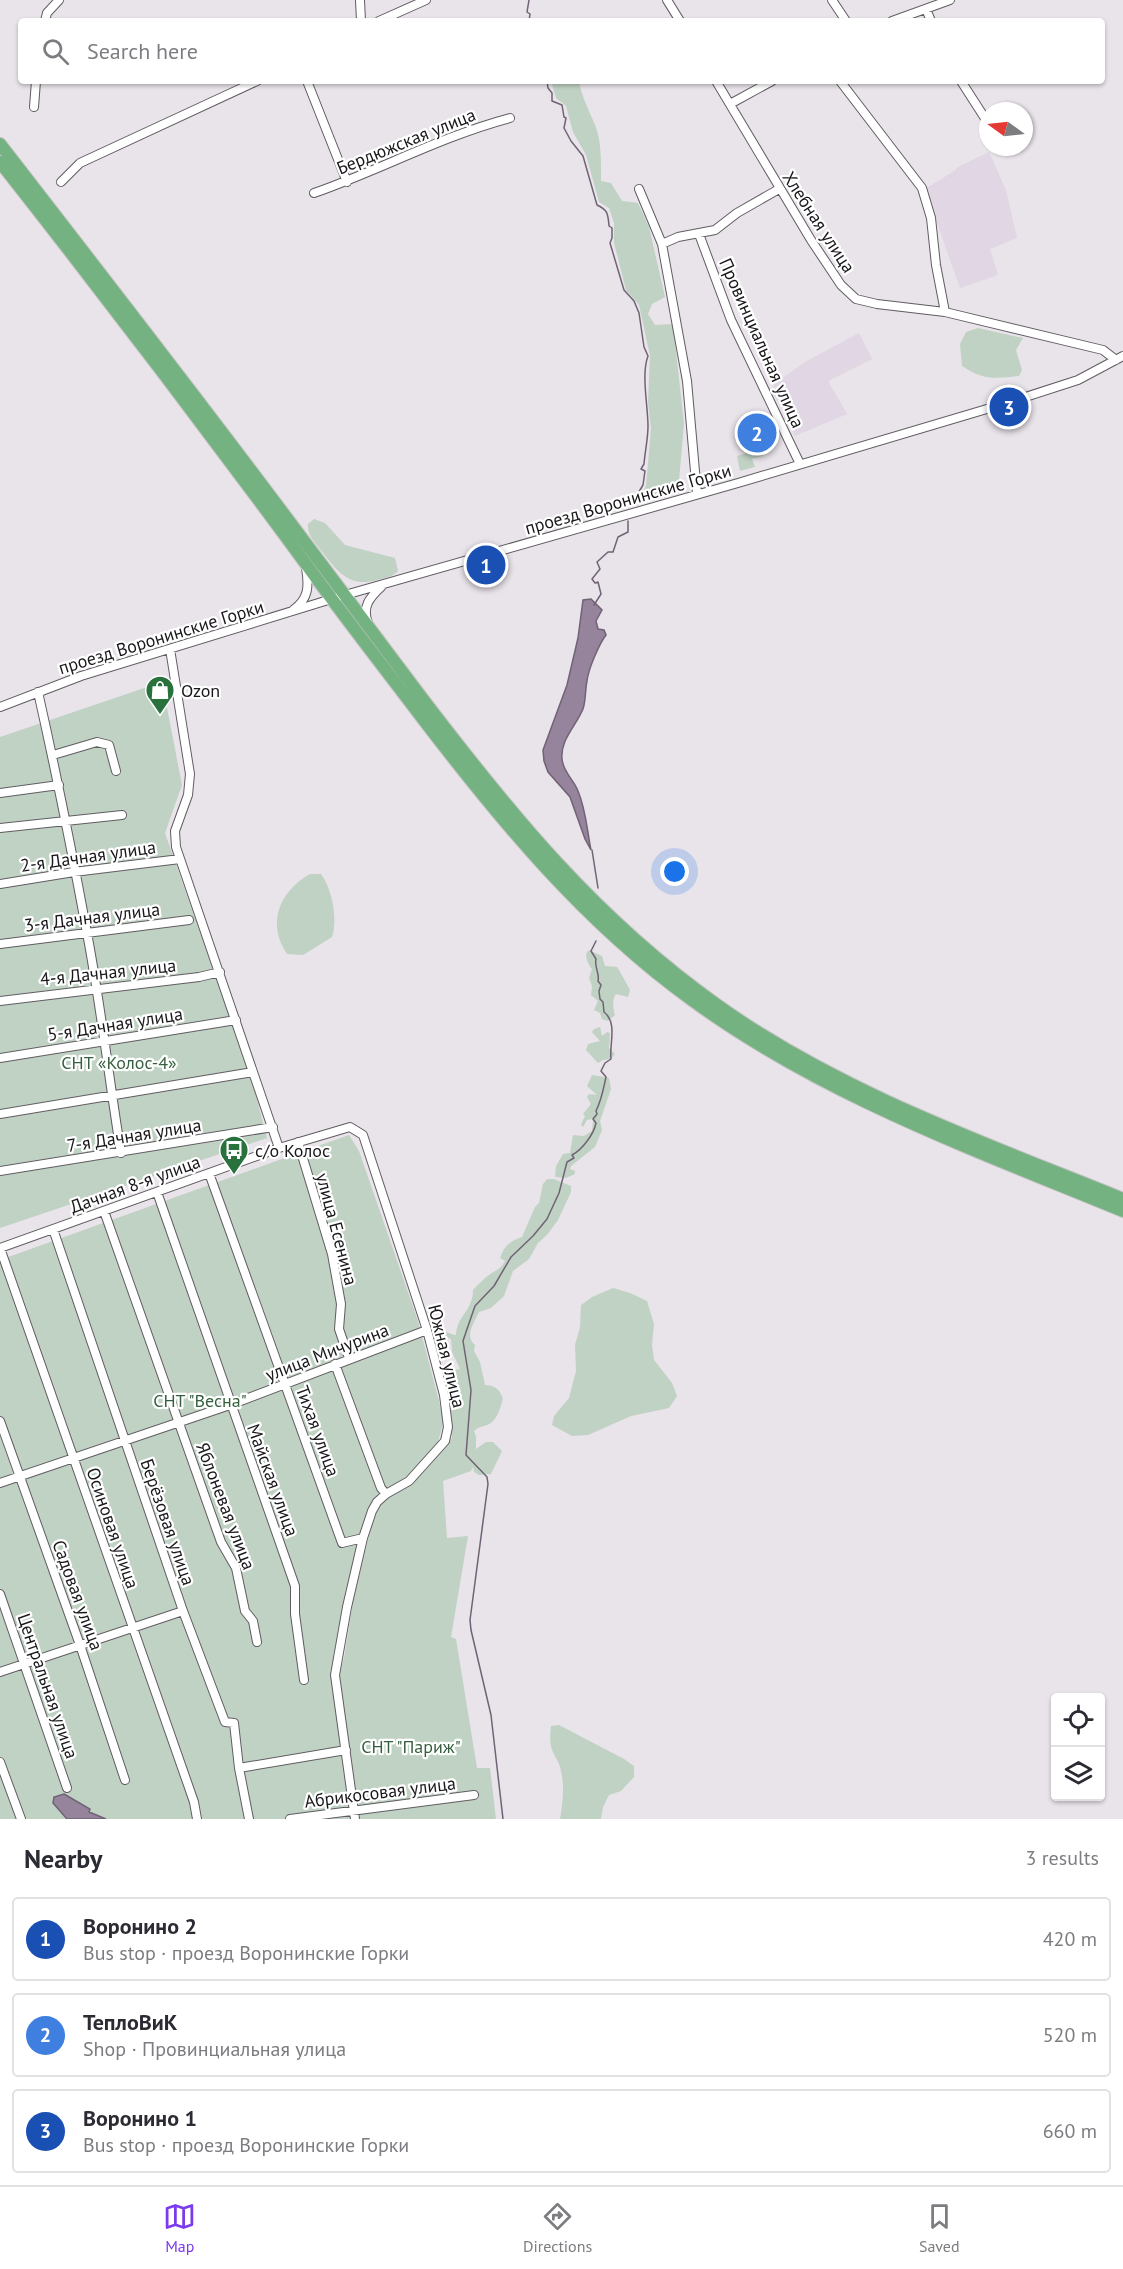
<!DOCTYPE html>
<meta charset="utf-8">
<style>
:root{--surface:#fff;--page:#f7f7f7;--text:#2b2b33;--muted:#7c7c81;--line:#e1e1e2;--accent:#7c3aed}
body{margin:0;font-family:"PT Sans",sans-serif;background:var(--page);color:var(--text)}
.controls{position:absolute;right:18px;bottom:18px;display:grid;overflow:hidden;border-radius:6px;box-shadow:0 2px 4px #0004}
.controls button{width:54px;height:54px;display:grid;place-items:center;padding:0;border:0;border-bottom:2px solid var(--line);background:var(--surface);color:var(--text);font:30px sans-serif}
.compass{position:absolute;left:979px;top:102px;width:54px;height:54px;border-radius:50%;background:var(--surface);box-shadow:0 2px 4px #0004;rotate:285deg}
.you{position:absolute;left:675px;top:872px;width:21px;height:21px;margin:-15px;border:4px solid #fff;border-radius:50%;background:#1a73e8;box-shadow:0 0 0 9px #1a73e833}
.badge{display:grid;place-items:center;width:39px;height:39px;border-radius:50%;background:var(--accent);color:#fff;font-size:20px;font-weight:700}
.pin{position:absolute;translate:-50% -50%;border:3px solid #fff;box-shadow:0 2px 6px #0006}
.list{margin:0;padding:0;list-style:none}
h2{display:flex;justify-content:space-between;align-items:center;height:78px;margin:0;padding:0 24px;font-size:26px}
h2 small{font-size:20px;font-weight:400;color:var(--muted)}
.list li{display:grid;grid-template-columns:39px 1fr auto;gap:18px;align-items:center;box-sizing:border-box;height:84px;margin:0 12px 12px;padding:0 12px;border:2px solid var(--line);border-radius:6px}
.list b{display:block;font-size:22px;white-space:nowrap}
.list p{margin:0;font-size:20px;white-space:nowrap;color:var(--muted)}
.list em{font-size:20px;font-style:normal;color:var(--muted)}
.icon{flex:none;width:33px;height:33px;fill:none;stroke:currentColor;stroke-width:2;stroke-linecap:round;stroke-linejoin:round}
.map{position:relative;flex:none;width:1123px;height:1819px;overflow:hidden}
.search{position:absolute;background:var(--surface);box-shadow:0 2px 4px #0004;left:18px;right:18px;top:18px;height:66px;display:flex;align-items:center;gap:15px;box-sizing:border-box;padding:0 21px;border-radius:6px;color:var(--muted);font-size:22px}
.sheet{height:366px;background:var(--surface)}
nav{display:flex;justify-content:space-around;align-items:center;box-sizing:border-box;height:84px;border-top:2px solid var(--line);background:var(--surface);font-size:16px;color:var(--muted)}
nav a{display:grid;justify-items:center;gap:3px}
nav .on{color:var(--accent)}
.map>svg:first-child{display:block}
.built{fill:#e0d6e4}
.green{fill:#c0d2c3}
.water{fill:#96849c;stroke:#706375;stroke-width:1.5}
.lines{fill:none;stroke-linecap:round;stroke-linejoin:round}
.stream{stroke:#706375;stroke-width:1.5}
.minor-casing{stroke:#615c62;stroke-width:10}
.highway-casing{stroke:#c3c3c3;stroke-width:14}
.minor{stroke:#fff;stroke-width:8}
.highway{stroke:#75b281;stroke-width:12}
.labels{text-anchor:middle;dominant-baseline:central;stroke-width:4.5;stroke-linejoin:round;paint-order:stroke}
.street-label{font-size:18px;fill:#19171a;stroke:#fff}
.poi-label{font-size:18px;fill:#19171a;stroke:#fff;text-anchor:start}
.park-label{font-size:18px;fill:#355f3e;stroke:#fff}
</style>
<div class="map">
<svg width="1123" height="1819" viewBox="0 0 1123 1819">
<rect width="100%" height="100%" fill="#e9e3ea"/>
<path class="built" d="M989 152 1006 190 1017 238 990 249 998 275 960 288 925 189 956 170V168Z
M859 333 872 359 828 381 847 414 795 436 774 394 773 385 805 362Z"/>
<path class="green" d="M551 81H579C582 98 589 110 595 125 602 143 601 163 601 181L611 183 622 201 638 203 649 227 665 297 652 304 648 314 655 325 673 324 684 424 678 492 636 505 646 486 651 429 648 401 650 356 639 305 626 290 614 243V223L609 208 599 202 586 155 573 132 566 106 556 98Z
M978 328 1023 338 1016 350 1022 370 1019 376C994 379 983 380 962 366L960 344 966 332Z
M761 449 763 456 752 459 755 467 740 471 737 456Z
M314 519 325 523 345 545 395 558 398 571C392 577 385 578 377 580 350 588 338 572 323 553 316 544 307 536 308 524Z
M162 682 182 785 165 833 251 1077 267 1138 0 1228V737Z
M310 874H321C332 889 338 919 332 937L303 955 287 954C266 923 280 891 310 874Z
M589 950 602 956 605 966 617 967 619 970 630 990 628 997 616 994C612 998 613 1010 615 1015L608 1021 602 1019 600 1013 594 1010 598 1001 591 995 592 986 589 978 592 969C588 964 583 955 589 950Z
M600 1027 602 1036 607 1032 610 1033 609 1048 615 1054 611 1059 603 1060 598 1063 586 1050 588 1044 600 1041 592 1032 594 1029Z
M592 1075 609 1078 611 1089 600 1121 602 1130 595 1147 571 1166 570 1169 575 1171V1174L566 1178 555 1177 556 1166 563 1154 570 1153 573 1135 584 1136 592 1131 593 1119 587 1120 583 1127 581 1125 585 1116 583 1114 591 1104 587 1097 589 1094 597 1095 587 1086Z
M349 1135 359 1151 418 1321 444 1420 438 1442 413 1472 380 1494 369 1507 362 1530 332 1671 354 1819H0V1260Z
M547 1179H554L571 1186V1192L558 1220 547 1235 538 1243 529 1259 513 1271 504 1296 491 1308 479 1312C474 1323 464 1336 475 1345L474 1351 480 1362 485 1385C495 1385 500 1390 503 1399 500 1409 497 1421 487 1425 481 1427 478 1427 474 1431L476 1437V1449L486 1442H493L502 1451 491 1474 479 1475 474 1472 473 1467 471 1471 443 1481 447 1538 468 1536 451 1637 456 1639 477 1768H490L496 1819H359L338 1676 344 1658 353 1602 374 1515 381 1501 414 1481 452 1438 441 1372 460 1369 452 1352 451 1339 433 1331 434 1325C442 1328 447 1334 456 1335 457 1315 473 1311 473 1290 478 1285 483 1279 489 1275 496 1270 501 1269 505 1261L500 1258C505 1245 509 1242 522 1237L535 1207 539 1203 543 1184Z
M613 1288 630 1293 647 1301 654 1324 652 1345 654 1360 672 1383 677 1396 669 1408 631 1416 588 1435 572 1436 552 1425 554 1416 569 1398 576 1371 575 1345 580 1327 581 1305 592 1297Z
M559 1725 624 1759 634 1766V1777L621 1791 609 1795 603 1807 601 1819H560C563 1802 565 1784 560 1767 559 1762 556 1759 554 1754 549 1746 550 1735 551 1726Z"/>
<path class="water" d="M591 599 602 610 596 621 598 629 604 630 606 635C599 644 588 670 587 681 585 690 586 700 583 709 576 726 560 740 562 759 563 772 574 780 578 791 586 810 587 830 591 850L585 839 570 797 548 772 544 761 543 750 567 685 578 638 583 600Z
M64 1794 90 1809 89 1812 106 1819H67L53 1803 54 1797Z"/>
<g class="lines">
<path class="stream" d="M529 0 527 12 530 14 529 21
M547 81 548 88 552 93V101L562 105 564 117 566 118 564 128 571 141 583 156 597 205C608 210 608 214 609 226L612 228V238L610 243 624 290 634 301 639 313 644 347 648 356C641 374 648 406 648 426 648 439 645 451 644 464L641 469 645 471 643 485 634 500
M594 605 601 594 598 582 595 583 592 579 600 569 597 562 608 552H613L618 537 628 532V521
M592 850 598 888
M503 1819 491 1715 471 1630 470 1620 488 1484 487 1477 466 1455 471 1390 463 1341 466 1332 475 1306 494 1286 511 1257 533 1236 547 1219 559 1193 567 1162 574 1158 572 1155C582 1150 594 1134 596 1123L593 1119 597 1114 596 1111C602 1099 603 1090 606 1077L601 1071 605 1063 611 1059C609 1044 618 1023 604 1012L603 1002 600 999 599 991 601 985 598 981C600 974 594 967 596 959L591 951 596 941"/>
<g class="minor-casing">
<path id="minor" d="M360 0 361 21
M667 0 680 21
M832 0 846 21
M926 9 931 21
M45 21 47 13 59 0
M379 21 426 0
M892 21 950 0
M307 81 347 182
M716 81 811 240 841 285 856 299 877 304 945 312 1103 350 1116 360
M840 81 922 188 931 218 936 265 945 312
M961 81 988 123
M730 104 772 81
M34 107 36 81
M61 182 80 163 257 81
M639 189 662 244 687 381 697 494
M314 193C380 170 442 136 510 118
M699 234 731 320 800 464
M662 244 678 237 715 230 737 213 779 189
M293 610C309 599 309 586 306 568
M368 623C362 607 369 598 381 587
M170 649 190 774 188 795 175 831 176 847 279 1148
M38 692C56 772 72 852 87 933 101 1006 109 1080 121 1153
M0 707 81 676 338 597 738 483 1007 403 1078 380 1123 356
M53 755 97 742 109 745 116 771
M0 793 59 785
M0 828 122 815
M0 884 74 872 180 859
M0 944 189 920
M0 1001 199 977 220 972
M0 1058 236 1020
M0 1114 253 1072
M298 1142 332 1254 341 1304 339 1329 349 1358
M0 1171 273 1127
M209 1173 342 1543 363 1538
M157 1192 295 1586V1614L304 1680
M104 1211 221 1542 236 1568 245 1611 253 1621 257 1642
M53 1229 183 1611 225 1722 234 1723 239 1768 249 1819
M335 1364 381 1488 386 1494
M0 1421 80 1645 125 1780
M0 1483 230 1405 427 1330
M0 1594 67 1788
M0 1672 183 1611
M0 1762 21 1819
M239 1768 346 1750
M197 1819 194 1802 0 1248 279 1148 350 1127 363 1135 427 1330 444 1395 448 1427 445 1441 409 1481 386 1494 377 1502 372 1511 363 1538 347 1607 335 1675 355 1819
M290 1819 474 1795"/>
</g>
<g class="highway-casing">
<path id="highway" d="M0 144C97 269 194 394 289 521 333 580 377 639 422 698 512 816 595 918 717 1005 839 1092 985 1143 1123 1199
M0 162C104 294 206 428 306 564 343 615 382 665 420 715 500 820 584 922 692 1000 822 1095 975 1150 1123 1211"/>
</g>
<use href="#minor" class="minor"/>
<use href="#highway" class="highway"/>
</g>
<defs>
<g id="shop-pin" transform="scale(1.5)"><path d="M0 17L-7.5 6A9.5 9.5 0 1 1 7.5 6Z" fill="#29713d" stroke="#fff"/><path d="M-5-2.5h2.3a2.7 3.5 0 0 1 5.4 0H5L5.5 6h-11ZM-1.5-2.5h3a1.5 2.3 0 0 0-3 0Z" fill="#fff"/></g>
<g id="bus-pin" transform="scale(1.5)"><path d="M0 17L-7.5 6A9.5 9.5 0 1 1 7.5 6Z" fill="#29713d" stroke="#fff"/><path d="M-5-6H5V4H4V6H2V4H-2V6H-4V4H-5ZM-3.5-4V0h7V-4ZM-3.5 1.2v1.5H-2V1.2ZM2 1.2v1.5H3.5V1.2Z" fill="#fff"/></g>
</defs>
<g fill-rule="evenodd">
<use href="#shop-pin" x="160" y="690"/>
<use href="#bus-pin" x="234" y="1150"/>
</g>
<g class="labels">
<g class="street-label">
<text transform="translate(406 141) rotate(-22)">Бердюжская улица</text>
<text transform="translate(819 222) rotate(57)">Хлебная улица</text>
<text transform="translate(762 343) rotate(66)">Провинциальная улица</text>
<text transform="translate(628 499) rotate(-16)">проезд Воронинские Горки</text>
<text transform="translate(161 637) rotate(-17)">проезд Воронинские Горки</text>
<text transform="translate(88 856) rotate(-8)">2-я Дачная улица</text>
<text transform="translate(92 917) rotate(-7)">3-я Дачная улица</text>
<text transform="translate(108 972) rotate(-6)">4-я Дачная улица</text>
<text transform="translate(115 1024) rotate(-9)">5-я Дачная улица</text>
<text transform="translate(134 1135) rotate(-9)">7-я Дачная улица</text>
<text transform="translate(135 1184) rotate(-20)">Дачная 8-я улица</text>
<text transform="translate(337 1229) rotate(75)">улица Есенина</text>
<text transform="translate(327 1352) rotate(-21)">улица Мичурина</text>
<text transform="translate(447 1356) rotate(76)">Южная улица</text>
<text transform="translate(318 1431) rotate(70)">Тихая улица</text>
<text transform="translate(273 1480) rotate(70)">Майская улица</text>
<text transform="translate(226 1506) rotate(69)">Яблоневая улица</text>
<text transform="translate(168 1522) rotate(71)">Берёзовая улица</text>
<text transform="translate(113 1528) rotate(71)">Осиновая улица</text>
<text transform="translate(78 1595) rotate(70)">Садовая улица</text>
<text transform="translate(48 1686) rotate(71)">Центральная улица</text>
<text transform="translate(380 1792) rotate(-7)">Абрикосовая улица</text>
</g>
<g class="poi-label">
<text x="181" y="690">Ozon</text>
<text x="255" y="1150">с/о Колос</text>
</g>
<g class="park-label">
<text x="119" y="1062">СНТ «Колос-4»</text>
<text x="200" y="1400">СНТ "Весна"</text>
<text x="411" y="1746">СНТ "Париж"</text>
</g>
</g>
</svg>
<div class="controls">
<button><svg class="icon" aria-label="locate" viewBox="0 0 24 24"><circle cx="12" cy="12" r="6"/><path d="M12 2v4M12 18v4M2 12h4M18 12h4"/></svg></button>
<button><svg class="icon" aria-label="layers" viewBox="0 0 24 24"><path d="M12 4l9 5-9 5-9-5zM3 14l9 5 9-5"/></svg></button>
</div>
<svg class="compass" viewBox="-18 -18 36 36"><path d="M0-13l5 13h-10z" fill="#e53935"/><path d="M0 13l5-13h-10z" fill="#7c7c81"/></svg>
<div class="you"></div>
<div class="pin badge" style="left:486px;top:565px;background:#1a4fb4">1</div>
<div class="pin badge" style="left:757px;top:433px;background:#3f7fe0">2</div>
<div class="pin badge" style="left:1009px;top:407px;background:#1a4fb4">3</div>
<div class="search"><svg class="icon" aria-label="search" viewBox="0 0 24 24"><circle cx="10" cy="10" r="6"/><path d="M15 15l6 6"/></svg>Search here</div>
</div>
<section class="sheet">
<h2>Nearby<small>3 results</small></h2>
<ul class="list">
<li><span class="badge" style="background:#1a4fb4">1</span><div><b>Воронино 2</b><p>Bus stop · проезд Воронинские Горки</p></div><em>420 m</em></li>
<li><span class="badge" style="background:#3f7fe0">2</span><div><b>ТеплоВиК</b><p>Shop · Провинциальная улица</p></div><em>520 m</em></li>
<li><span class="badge" style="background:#1a4fb4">3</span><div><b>Воронино 1</b><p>Bus stop · проезд Воронинские Горки</p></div><em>660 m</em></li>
</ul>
</section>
<nav>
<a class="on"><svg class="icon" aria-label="map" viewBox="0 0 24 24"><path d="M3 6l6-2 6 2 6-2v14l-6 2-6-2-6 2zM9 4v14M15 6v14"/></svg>Map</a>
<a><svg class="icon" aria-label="directions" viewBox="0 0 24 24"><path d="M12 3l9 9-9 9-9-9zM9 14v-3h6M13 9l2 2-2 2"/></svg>Directions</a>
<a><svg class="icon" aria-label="saved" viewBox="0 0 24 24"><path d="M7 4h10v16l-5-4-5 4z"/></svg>Saved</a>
</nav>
